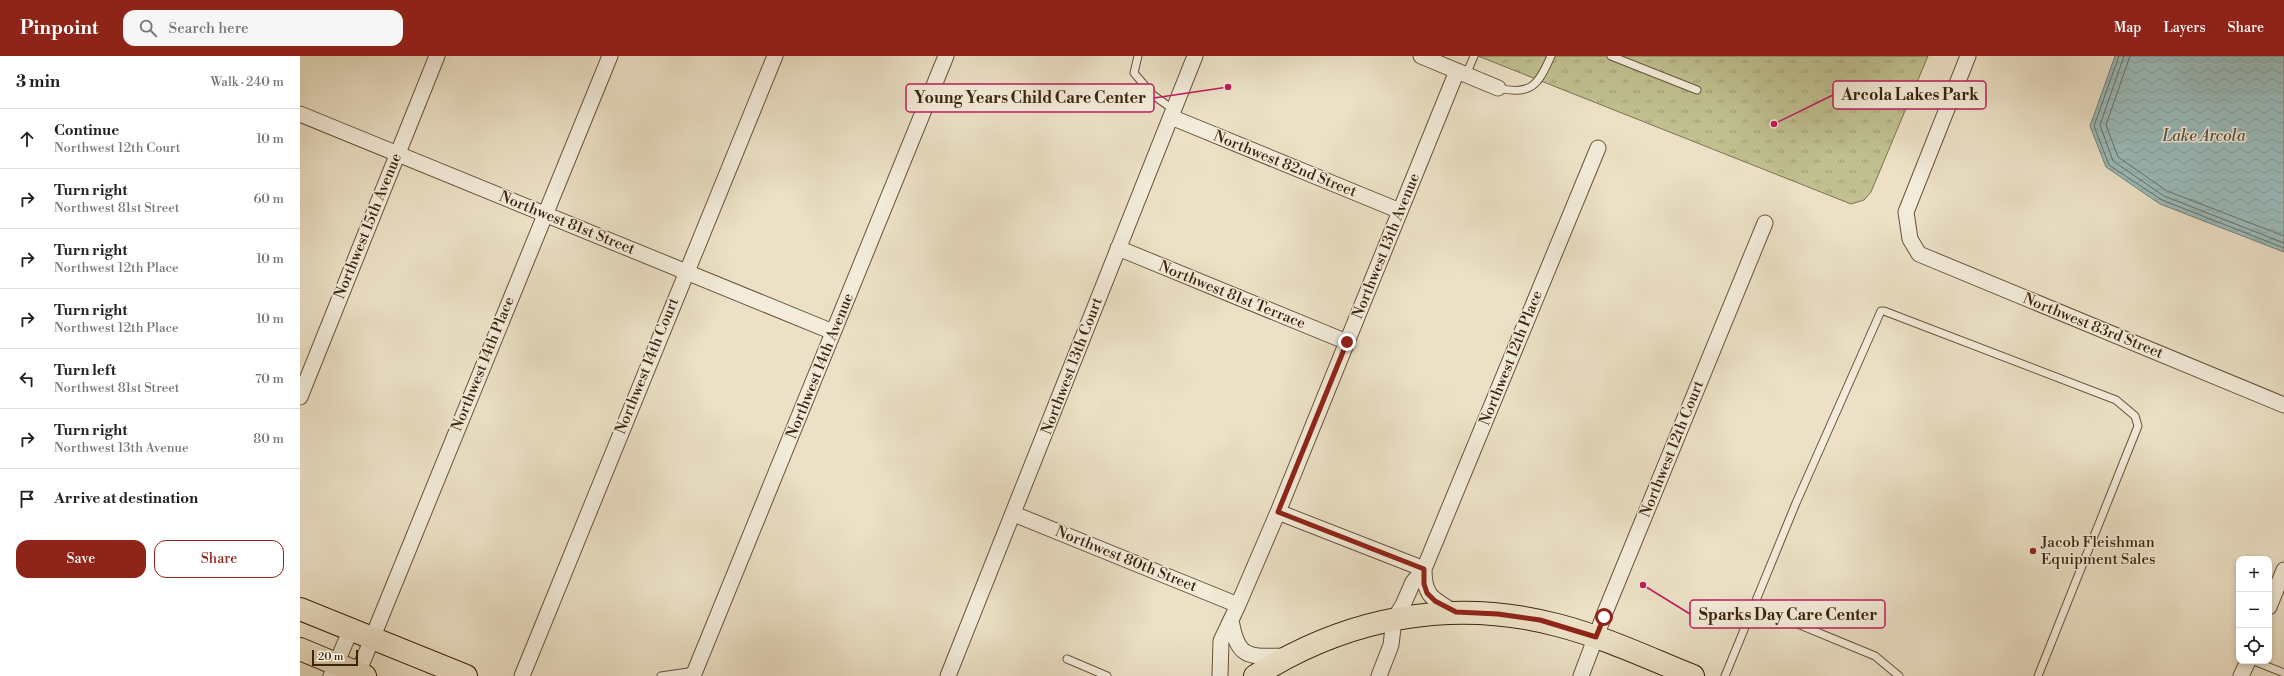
<!DOCTYPE html>
<meta charset="utf-8">
<style>
:root{--surface:#fff;--page:#f6f6f6;--text:#202124;--muted:#757577;--line:#e0e0e0;--accent:#8f2418}
body{margin:0;font-family:"Libre Bodoni",serif;background:var(--page);color:var(--text)}
.controls{position:absolute;right:12px;bottom:12px;display:grid;overflow:hidden;border-radius:8px;box-shadow:0 2px 6px #0003}
.controls button{width:36px;height:36px;display:grid;place-items:center;padding:0;border:0;border-bottom:1px solid var(--line);background:var(--surface);color:var(--text);font:20px sans-serif}
.scale{position:absolute;left:12px;bottom:10px;width:46px;box-sizing:border-box;padding-left:4px;border:2px solid #3c240c;border-top:0;font-size:11px;line-height:14px;white-space:nowrap;color:#3c240c;-webkit-text-stroke:3px #f3ecda;paint-order:stroke}
.stop{position:absolute;width:12px;height:12px;margin:-9px;border:3px solid #8f2418;border-radius:50%;background:#fff}
.stop.end{background:#8f2418;border-color:#fff;box-shadow:0 1px 4px #0008}
.list{margin:0;padding:0;list-style:none}
h2{display:flex;justify-content:space-between;align-items:center;height:52px;margin:0;padding:0 16px;font-size:17px}
h2 small{font-size:13px;font-weight:400;color:var(--muted)}
.list li{display:grid;grid-template-columns:26px 1fr auto;gap:12px;align-items:center;box-sizing:border-box;height:60px;padding:0 16px;border-top:1px solid var(--line)}
.list b{display:block;font-size:15px;white-space:nowrap}
.list p{margin:0;font-size:13px;white-space:nowrap;color:var(--muted)}
.list em{font-size:13px;font-style:normal;color:var(--muted)}
.actions{display:flex;gap:8px;padding:12px 16px}
.actions a{flex:1;padding:9px 0;border:1px solid var(--accent);border-radius:12px;text-align:center;font-size:14px;color:var(--accent)}
.actions .main{background:var(--accent);color:#fff}
.icon{flex:none;width:22px;height:22px;fill:none;stroke:currentColor;stroke-width:2;stroke-linecap:round;stroke-linejoin:round}
.map{position:relative;flex:none;width:1984px;height:620px;overflow:hidden}
header{display:flex;align-items:center;gap:24px;box-sizing:border-box;height:56px;padding:0 20px;background:var(--accent);color:#fff}
header strong{font-size:19px}
nav{display:flex;gap:22px;margin-inline-start:auto;font-size:14px}
.search{width:280px;height:36px;background:var(--page);display:flex;align-items:center;gap:10px;box-sizing:border-box;padding:0 14px;border-radius:12px;color:var(--muted);font-size:15px}
main{display:flex}
aside{flex:1;background:var(--surface)}
.map>svg:first-child{display:block}
.grass{fill:url(#grass-tufts);stroke:#7e724e}
.water{fill:url(#water-waves);stroke:#757f76}
.lines{fill:none;stroke-linecap:round;stroke-linejoin:round}
.shore{stroke:#6c7064;stroke-width:1}
.lane-casing{stroke:#68533a;stroke-width:9}
.street-casing{stroke:#68533a;stroke-width:17}
.primary-casing{stroke:#3c240c;stroke-width:24}
.lane{stroke:#f3ecda;stroke-width:7}
.street{stroke:#f3ecda;stroke-width:15}
.primary{stroke:#ece1c6;stroke-width:22}
.route{stroke:#8f2418;stroke-width:5}
.poi-dot{fill:#8f2418;stroke:#f3ecda;stroke-width:1.5}
.labels{text-anchor:middle;dominant-baseline:central;stroke-width:3;stroke-linejoin:round;paint-order:stroke}
.street-label{font-size:15px;fill:#3c240c;stroke:#f3ecda}
.poi-label{font-size:15px;fill:#3c240c;stroke:#f3ecda;text-anchor:start}
.water-label{font-size:16px;font-style:italic;fill:#585241;stroke:#f3ecda}
.leader{fill:none;stroke:#c2185b;stroke-width:1.5}
.callout-dot{fill:#c2185b;stroke:#f3ecda;stroke-width:1.5}
.callout{fill:#f3ecda;stroke:#c2185b;stroke-width:1.5}
.callout-label{font-size:16px;text-anchor:middle;font-weight:bold;fill:#3c240c}
</style>
<header>
<strong>Pinpoint</strong>
<div class="search"><svg class="icon" aria-label="search" viewBox="0 0 24 24"><circle cx="10" cy="10" r="6"/><path d="M15 15l6 6"/></svg>Search here</div>
<nav><a>Map</a><a>Layers</a><a>Share</a></nav>
</header>
<main>
<aside>
<h2>3 min<small>Walk · 240 m</small></h2>
<ul class="list">
<li><svg class="icon" aria-label="ahead" viewBox="0 0 24 24"><path d="M12 20V5M6 11l6-6 6 6"/></svg><div><b>Continue</b><p>Northwest 12th Court</p></div><em>10 m</em></li>
<li><svg class="icon" aria-label="right" viewBox="0 0 24 24"><path d="M7 20v-9h11M14 6l5 5-5 5"/></svg><div><b>Turn right</b><p>Northwest 81st Street</p></div><em>60 m</em></li>
<li><svg class="icon" aria-label="right" viewBox="0 0 24 24"><path d="M7 20v-9h11M14 6l5 5-5 5"/></svg><div><b>Turn right</b><p>Northwest 12th Place</p></div><em>10 m</em></li>
<li><svg class="icon" aria-label="right" viewBox="0 0 24 24"><path d="M7 20v-9h11M14 6l5 5-5 5"/></svg><div><b>Turn right</b><p>Northwest 12th Place</p></div><em>10 m</em></li>
<li><svg class="icon" aria-label="left" viewBox="0 0 24 24"><path d="M17 20v-9H6M10 6l-5 5 5 5"/></svg><div><b>Turn left</b><p>Northwest 81st Street</p></div><em>70 m</em></li>
<li><svg class="icon" aria-label="right" viewBox="0 0 24 24"><path d="M7 20v-9h11M14 6l5 5-5 5"/></svg><div><b>Turn right</b><p>Northwest 13th Avenue</p></div><em>80 m</em></li>
<li><svg class="icon" aria-label="arrive" viewBox="0 0 24 24"><path d="M6 21V4h12l-3 4 3 4H6"/></svg><div><b>Arrive at destination</b></div></li>
</ul>
<div class="actions"><a class="main">Save</a><a>Share</a></div>
</aside>
<div class="map">
<svg width="1984" height="620" viewBox="0 0 1984 620">
<defs>
<pattern id="grass-tufts" width="24" height="20" patternUnits="userSpaceOnUse"><rect width="24" height="20" fill="#c0c090"/><path d="M3 7l-1-3M5 7V3M7 7l1-3M15 17l-1-3M17 17v-4M19 17l1-3" fill="none" stroke="#9d9c74"/></pattern>
<pattern id="water-waves" width="16" height="10" patternUnits="userSpaceOnUse"><rect width="16" height="10" fill="#9bbcbc"/><path d="M0 5q4-4 8 0t8 0" fill="none" stroke="#86a1a0"/></pattern>
</defs>
<rect width="100%" height="100%" fill="#ece1c6"/>
<filter id="stains"><feTurbulence type="fractalNoise" baseFrequency=".005" numOctaves="4"/><feColorMatrix values="0 0 0 0 .2 0 0 0 0 .09 0 0 0 0 .02 0 0 0 .5 -.17"/></filter>
<radialGradient id="worn" r=".72"><stop offset=".6" stop-color="#630" stop-opacity="0"/><stop offset="1" stop-color="#630" stop-opacity=".3"/></radialGradient>
<path class="grass" d="M1178 0H1628L1571 136 1564 144 1551 148Z"/>
<path class="water" d="M1815 0H1984V196L1860 148 1806 111 1790 70Z"/>
<g class="lines">
<path class="shore" d="M1819 0 1794 70 1809 109 1862 144 1984 192
M1824 0 1800 69 1813 105 1864 140 1984 187
M1830 0 1806 69 1818 101 1867 135 1984 180"/>
<g class="lane-casing">
<path id="lane" d="M838 0 834 17 853 39 874 54
M1311 0 1397 34
M1166 19 1174 0
M1198 32C1231 40 1238 29 1251 0
M1454 550 1575 600 1599 620
M767 603 807 620
M1954 605 1984 617
M361 620 395 615
M1425 620 1496 447 1581 255H1584L1816 344 1835 360 1838 370 1738 620"/>
</g>
<g class="street-casing">
<path id="street" d="M1121 0 1198 32
M1668 0 1606 156 1610 183 1619 198 1984 349
M0 58 533 276
M871 61 1100 155
M818 192 1047 286
M0 341 137 0
M978 456 1124 513
M714 458 938 549
M1124 513C1124 541 1133 543 1156 557
M1969 551 1984 514
M931 564C938 606 951 600 988 600
M58 617 310 0
M31 620 51 573
M222 620 475 0
M393 620 646 0
M648 620 895 0
M920 620 921 585 938 549 978 456 1157 15
M1079 620 1091 589 1094 563 1103 549 1113 526 1124 513 1298 92
M1281 620 1306 554 1465 167
M1941 620 1948 605"/>
</g>
<g class="primary-casing">
<path id="primary" d="M0 553 166 620
M0 593 65 620
M955 620C1046 562 1151 541 1257 569 1304 581 1348 602 1393 620"/>
</g>
<use href="#lane" class="lane"/>
<use href="#street" class="street"/>
<use href="#primary" class="primary"/>
</g>
<g class="lines">
<path class="route" d="M1047 286 978 456 1124 513V528L1127 537 1135 545 1156 556 1198 558 1240 564 1296 581 1304 561"/>
</g>
<circle class="poi-dot" cx="1733" cy="495" r="4"/>
<g class="labels">
<g class="street-label">
<text transform="translate(985 108) rotate(22)">Northwest 82nd Street</text>
<text transform="translate(267 167) rotate(22)">Northwest 81st Street</text>
<text transform="translate(68 170) rotate(-68)">Northwest 15th Avenue</text>
<text transform="translate(1086 190) rotate(-68)">Northwest 13th Avenue</text>
<text transform="translate(932 239) rotate(22)">Northwest 81st Terrace</text>
<text transform="translate(1793 270) rotate(22)">Northwest 83rd Street</text>
<text transform="translate(1211 302) rotate(-68)">Northwest 12th Place</text>
<text transform="translate(183 308) rotate(-68)">Northwest 14th Place</text>
<text transform="translate(347 310) rotate(-68)">Northwest 14th Court</text>
<text transform="translate(520 310) rotate(-68)">Northwest 14th Avenue</text>
<text transform="translate(772 310) rotate(-69)">Northwest 13th Court</text>
<text transform="translate(1372 393) rotate(-68)">Northwest 12th Court</text>
<text transform="translate(826 503) rotate(22)">Northwest 80th Street</text>
</g>
<g class="poi-label">
<text x="1741" y="486">Jacob Fleishman<tspan x="1741" dy="17">Equipment Sales</tspan></text>
</g>
<g class="water-label">
<text x="1904" y="80">Lake Arcola</text>
</g>
</g>
<path class="leader" d="M1474 68L1533 39M928 31L854 42M1343 529L1390 558"/>
<g class="callout-dot">
<circle cx="1474" cy="68" r="4"/>
<circle cx="928" cy="31" r="4"/>
<circle cx="1343" cy="529" r="4"/>
</g>
<g class="callout">
<rect x="1533" y="25" width="153" height="28" rx="4"/>
<rect x="606" y="28" width="248" height="28" rx="4"/>
<rect x="1390" y="544" width="195" height="28" rx="4"/>
</g>
<g class="callout-label">
<text x="1610" y="44">Arcola Lakes Park</text>
<text x="730" y="47">Young Years Child Care Center</text>
<text x="1488" y="564">Sparks Day Care Center</text>
</g>
<rect width="100%" height="100%" filter="url(#stains)"/>
<rect width="100%" height="100%" fill="url(#worn)"/>
</svg>
<div class="controls">
<button>+</button>
<button>−</button>
<button><svg class="icon" aria-label="locate" viewBox="0 0 24 24"><circle cx="12" cy="12" r="6"/><path d="M12 2v4M12 18v4M2 12h4M18 12h4"/></svg></button>
</div>
<div class="scale">20 m</div>
<div class="stop" style="left:1304px;top:561px"></div>
<div class="stop end" style="left:1047px;top:286px"></div>
</div>
</main>
